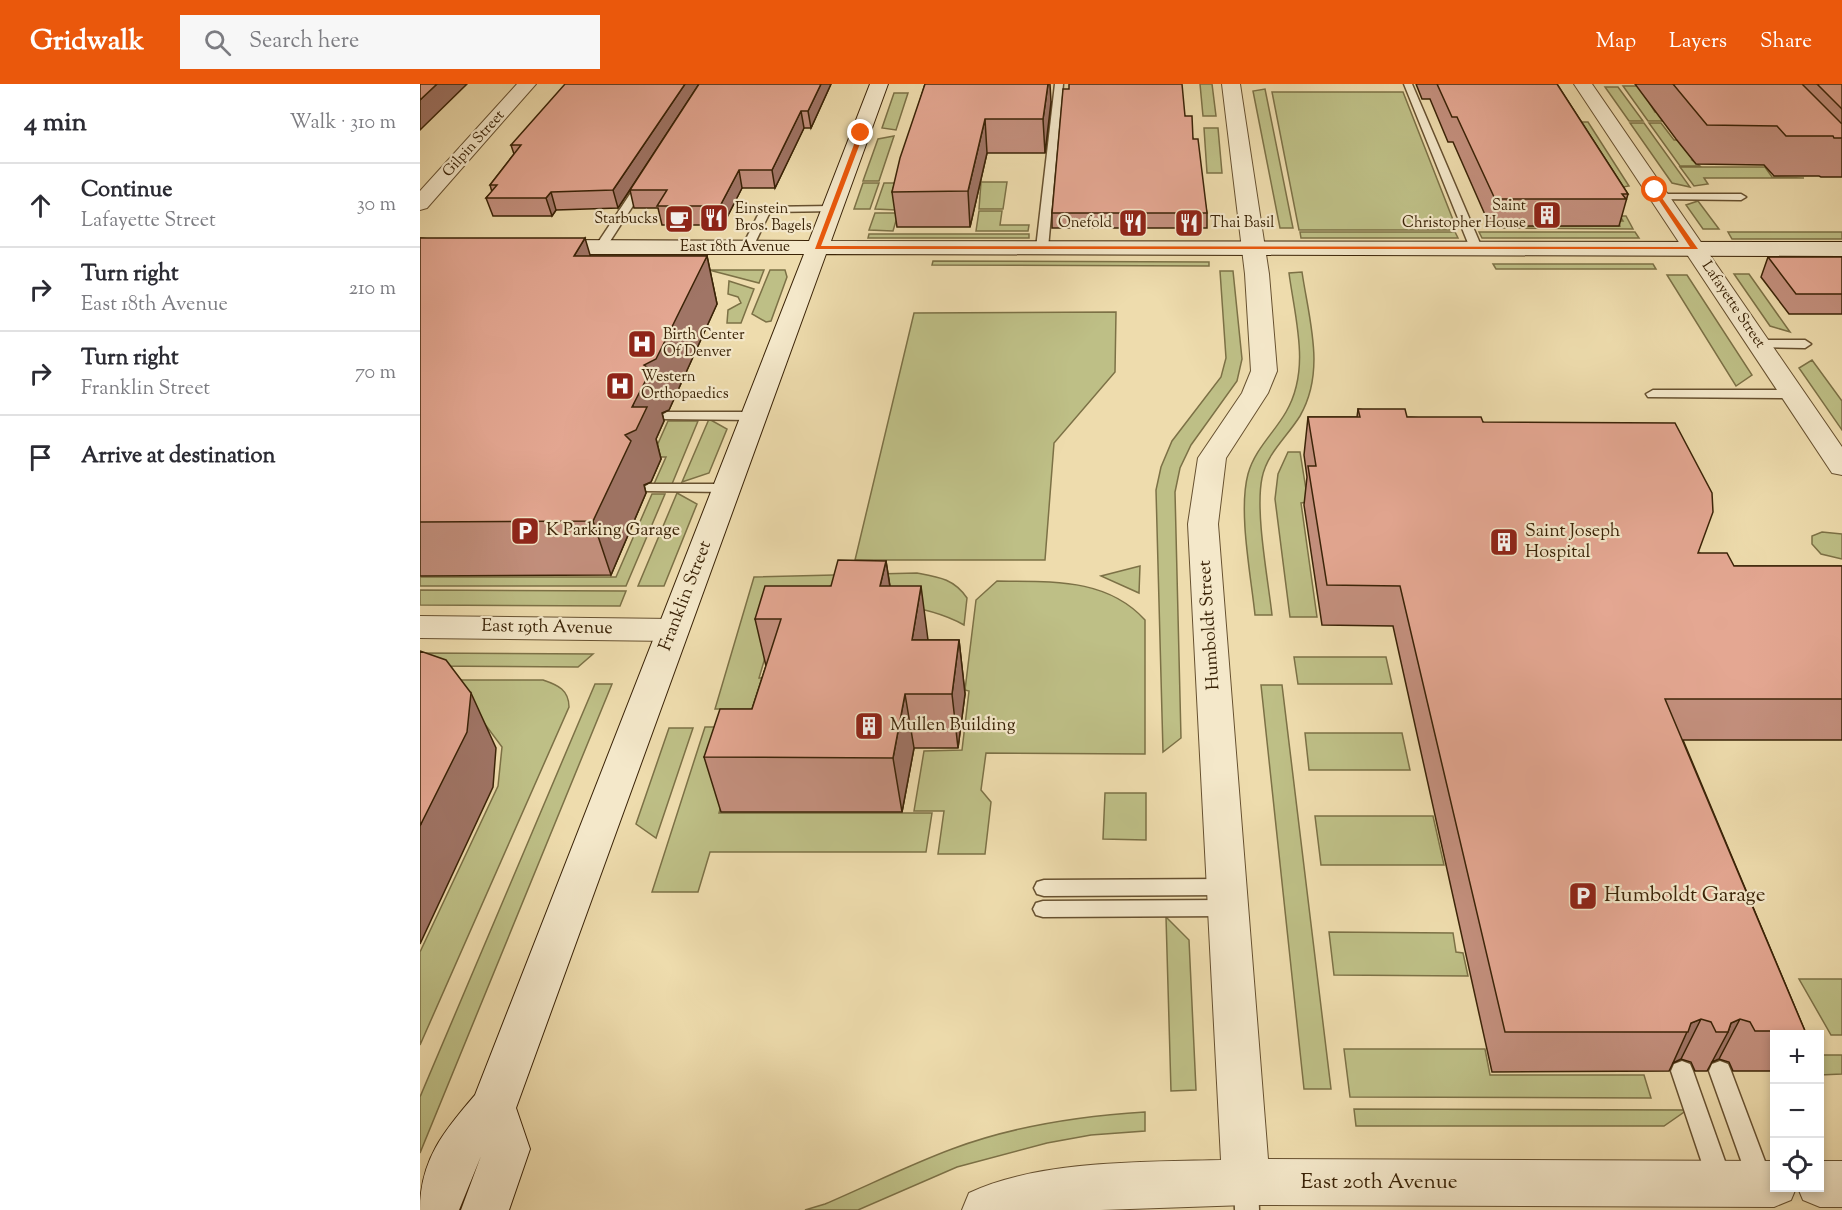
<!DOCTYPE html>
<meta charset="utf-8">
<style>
:root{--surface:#fff;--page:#f7f7f7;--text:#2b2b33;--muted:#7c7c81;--line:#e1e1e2;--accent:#ea580c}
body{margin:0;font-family:"Sorts Mill Goudy",serif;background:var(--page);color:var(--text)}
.controls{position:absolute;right:18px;bottom:18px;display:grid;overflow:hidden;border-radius:0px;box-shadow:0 3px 9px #0003}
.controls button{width:54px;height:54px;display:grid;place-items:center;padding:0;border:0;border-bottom:2px solid var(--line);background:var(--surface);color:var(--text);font:30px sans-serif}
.stop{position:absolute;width:18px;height:18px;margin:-14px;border:4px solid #ea580c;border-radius:50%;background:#fff}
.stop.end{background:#ea580c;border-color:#fff;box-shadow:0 2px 6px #0008}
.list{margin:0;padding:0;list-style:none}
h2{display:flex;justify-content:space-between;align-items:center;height:78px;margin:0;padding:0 24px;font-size:26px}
h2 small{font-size:20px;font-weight:400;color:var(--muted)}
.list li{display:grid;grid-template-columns:39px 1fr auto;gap:18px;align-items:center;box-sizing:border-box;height:84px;padding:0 24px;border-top:2px solid var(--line)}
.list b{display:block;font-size:22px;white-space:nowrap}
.list p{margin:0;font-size:20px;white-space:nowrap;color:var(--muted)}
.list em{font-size:20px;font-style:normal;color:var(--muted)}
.icon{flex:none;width:33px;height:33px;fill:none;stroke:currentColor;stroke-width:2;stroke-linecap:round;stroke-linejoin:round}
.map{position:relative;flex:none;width:1422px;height:1126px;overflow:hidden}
header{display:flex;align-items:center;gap:36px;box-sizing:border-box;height:84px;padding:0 30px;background:var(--accent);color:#fff}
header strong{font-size:28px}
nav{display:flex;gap:33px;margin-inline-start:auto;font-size:21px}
.search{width:420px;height:54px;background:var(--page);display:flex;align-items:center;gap:15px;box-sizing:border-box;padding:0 21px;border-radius:0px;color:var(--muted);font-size:22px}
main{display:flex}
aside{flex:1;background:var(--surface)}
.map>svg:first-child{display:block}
.green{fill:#bebf86;stroke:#7c7146;stroke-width:1.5}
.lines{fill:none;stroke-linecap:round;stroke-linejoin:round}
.lane-casing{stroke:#675130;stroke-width:3}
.street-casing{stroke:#675130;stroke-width:2}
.secondary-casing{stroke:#3a2307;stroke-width:2}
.lane{fill:#f4e8ca;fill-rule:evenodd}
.street{fill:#f4e8ca;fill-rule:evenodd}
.secondary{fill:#f4e8ca;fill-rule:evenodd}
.wall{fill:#c4907e;stroke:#3a2307;stroke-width:1.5}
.shaded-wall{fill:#a07566;stroke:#3a2307;stroke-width:1.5}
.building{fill:#e4a792;stroke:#3a2307;stroke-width:1.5}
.route{fill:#ea580c}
.labels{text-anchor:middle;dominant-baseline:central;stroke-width:4.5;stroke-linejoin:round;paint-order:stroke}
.far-street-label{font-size:15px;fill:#3a2307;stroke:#f4e8ca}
.far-poi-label{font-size:15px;fill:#3a2307;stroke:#f4e8ca;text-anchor:start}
.poi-label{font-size:18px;fill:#3a2307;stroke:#f4e8ca;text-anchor:start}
.street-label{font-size:18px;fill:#3a2307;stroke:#f4e8ca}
.near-poi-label{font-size:21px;fill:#3a2307;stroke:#f4e8ca;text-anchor:start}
.near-street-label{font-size:21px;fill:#3a2307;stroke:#f4e8ca}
</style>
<header>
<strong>Gridwalk</strong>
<div class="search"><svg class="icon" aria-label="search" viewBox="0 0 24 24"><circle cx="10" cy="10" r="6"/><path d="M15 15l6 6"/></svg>Search here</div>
<nav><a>Map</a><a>Layers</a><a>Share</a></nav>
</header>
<main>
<aside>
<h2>4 min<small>Walk · 310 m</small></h2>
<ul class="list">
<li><svg class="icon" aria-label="ahead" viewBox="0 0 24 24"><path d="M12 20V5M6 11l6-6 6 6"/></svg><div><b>Continue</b><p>Lafayette Street</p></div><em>30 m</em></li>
<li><svg class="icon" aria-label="right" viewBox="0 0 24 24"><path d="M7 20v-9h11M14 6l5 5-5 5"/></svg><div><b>Turn right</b><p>East 18th Avenue</p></div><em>210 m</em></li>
<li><svg class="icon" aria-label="right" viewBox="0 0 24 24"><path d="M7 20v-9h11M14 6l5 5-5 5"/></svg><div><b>Turn right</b><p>Franklin Street</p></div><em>70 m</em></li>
<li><svg class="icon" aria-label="arrive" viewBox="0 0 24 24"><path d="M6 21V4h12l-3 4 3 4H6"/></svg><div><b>Arrive at destination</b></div></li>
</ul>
</aside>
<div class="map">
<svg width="1422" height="1126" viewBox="0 0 1422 1126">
<rect width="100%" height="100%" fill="#eedcad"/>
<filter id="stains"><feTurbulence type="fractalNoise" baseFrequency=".00333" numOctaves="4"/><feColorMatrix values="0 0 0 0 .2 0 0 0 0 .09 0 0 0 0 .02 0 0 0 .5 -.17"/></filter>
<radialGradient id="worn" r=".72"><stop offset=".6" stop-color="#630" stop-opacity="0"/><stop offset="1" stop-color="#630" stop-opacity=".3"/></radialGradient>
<path class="green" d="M780 0H792L796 32H783Z
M1203 2H1219L1235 28H1287L1327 37H1228Z
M1185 3H1198L1223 37H1209Z
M845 5 873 144H860L833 7Z
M852 8H983L1037 146H879Z
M474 9H488L476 46 462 44Z
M1156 38H1168L1209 102 1197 104Z
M1210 39H1224L1270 103 1252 99Z
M1229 39H1241L1254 56H1346L1272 76 1280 82H1260Z
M784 44H798L802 89H787Z
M474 52 459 97H443L458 55Z
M1345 83 1352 93 1384 94H1284L1288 100 1274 102 1260 83Z
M561 98H587L583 125H559Z
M443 99H459L450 125H434Z
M464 99H482L477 126 455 125Z
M1278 117 1299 145H1283L1266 121Z
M559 127H582L580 141H609L608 147H556Z
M455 129H476L478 130 473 147 449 146Z
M1200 132H1206L1213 145 1076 144 1075 142H1200L1198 137H1203Z
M880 148H1035L1038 154H881Z
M1059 148H1215L1219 154H1062Z
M1308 148H1422V155H1312Z
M449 150H609V154H448Z
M513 177 789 178V182L512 181Z
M1073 180H1233L1236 185H1076Z
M289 186H344L339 199Z
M350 186H365L367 193 351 237 346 238 332 230Z
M800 187H813L822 275 817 297 771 361 760 384 755 408 761 654 743 668 736 406 741 383 752 357 801 293 806 274Z
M882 188C889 236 906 287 880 332 867 353 847 369 842 394 835 428 848 495 852 531H835C831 492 818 427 828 390 835 365 854 349 866 328 891 285 875 235 869 189Z
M1314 190H1329L1370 248 1350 242Z
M1247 191H1267L1332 291 1316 302Z
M309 197 334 205 321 239H307L308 226 321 219 318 213 308 210Z
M696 228 695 288 634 359 625 476H435L494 229Z
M1392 276 1422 317V346L1379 284Z
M289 335 307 345 289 389 262 398Z
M248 337H278L252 400H234L246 373H232Z
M868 368H880L888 418 881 419 897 533H870L855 415 858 390Z
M257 409 277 420 244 502H218Z
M232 410H245L206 502H0V493H196Z
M1402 448 1422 450V475L1401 470 1392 460V452Z
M720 482 719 509 681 492Z
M497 489C519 493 534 495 547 514L544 541C490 511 421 521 361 520L339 594H377L350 625H295L334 493Z
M577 497C629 498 686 493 725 536V670L566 669 561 706 571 718 565 770H518L524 727H494L504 667 542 666 549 607 545 606 556 516Z
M0 506 206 507 200 522 0 521Z
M0 569 173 570 158 583 0 582Z
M874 573H966L972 600H878Z
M0 596H123C138 601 149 606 149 623L0 961V868L78 702 82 663 56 628Z
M175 600H192L0 1069V1013Z
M841 601H862L911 1005H884Z
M285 643H353L314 677 299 729H512L506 768H290L278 808H232Z
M249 644H273L236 754 216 740Z
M885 649H982L990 686H889Z
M685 709H726V756L683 755Z
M895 732H1013L1024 781H901Z
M746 833 769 856 776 1006 751 1007Z
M909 848 1033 849 1036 868 1043 869 1048 892 914 891Z
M1379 895H1422V951H1411Z
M924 965H1065L1070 991H1224L1231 1014 930 1013Z
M1400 971H1422V990L1400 991Z
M934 1025 1267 1026 1244 1042H936Z
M725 1028V1047L671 1051 627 1059 537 1083 438 1126H385L405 1120C447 1102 489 1081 532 1065 593 1042 660 1032 725 1028Z"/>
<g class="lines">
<g class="lane-casing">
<path id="lane" d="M635 0H643L628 164 622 167 616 164Z
M984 0H992L1062 164 1060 166 1050 164Z
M220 95 229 97 185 165H177L175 163Z
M1240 110H1321L1326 113 1321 116 1236 115V111Z
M412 122 417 125 416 127 350 128 332 165 322 163 342 123Z
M1339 256H1385L1391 260 1385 264 1335 263 1333 260Z
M1233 306H1373L1380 310 1373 314 1228 313 1226 310Z
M247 328H334L341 332 334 336 242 335 240 332Z
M229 400H307L314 404 307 408 224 407 222 404Z
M807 795 814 797 817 803 814 809 807 811 624 812 617 810 614 804 617 798 624 796Z
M808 816 815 818 818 824 815 830 808 832 623 833 616 831 613 825 616 819 623 817Z
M1262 977 1270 980 1273 987 1312 1097 1308 1105 1300 1108 1292 1105 1288 1097 1251 987 1254 980Z
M1300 977 1308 980 1311 987 1352 1096 1348 1104 1340 1107 1332 1104 1328 1096 1289 987 1292 980Z
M826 1088 834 1091 838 1099 839 1126H815L814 1099 818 1091Z"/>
</g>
<g class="street-casing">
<path id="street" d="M97 0H116L7 124 0 126V107Z
M802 0H820L849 190 857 287 848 309 806 374 798 440 848 1075 1354 1077V1104H1376L1371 1116 1354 1123 826 1121 681 1126H542L549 1109C618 1076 725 1078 801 1076L768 440 778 374 822 309 831 287 825 190Z
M1154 0H1172L1422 363V391L1412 389 1408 383Z
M0 532 253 535 265 538 269 546 265 554 253 557 0 554Z
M1400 1077H1422V1123H1400L1383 1116 1378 1104H1400Z"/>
</g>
<g class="secondary-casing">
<path id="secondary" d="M450 0H468L411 157 1422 158V172L406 170 96 1024 110 1065 89 1126H41L61 1072 39 1126H0C0 1076 24 1047 55 1011L384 170H122L114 168 111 163 114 158 122 156 389 157Z"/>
</g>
<use href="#lane" class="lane"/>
<use href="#street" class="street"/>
<use href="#secondary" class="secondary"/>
</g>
<path class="wall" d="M411 0 391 44H384L355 104H322L303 141H242L238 124H214L210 106 198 124 136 126 132 132H73L66 114 72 108 70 101 94 70 91 61Z
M505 0 631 18 625 69H567L550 143H477L472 108Z
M996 0H1137L1208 110 1199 142H1070L1033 58H1028L1010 15H1002Z
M1215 0H1422V93H1401L1399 92H1354L1344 81 1276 80 1256 55Z
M649 5 765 32 773 55 787 129V144H632V129Z
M0 154 170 172H287L297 220 249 326 242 329 244 337 236 355 241 375 231 398 224 401 226 409 191 491 0 492Z
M1348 173H1422V230H1369L1341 193Z
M938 325 987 333 1063 338 1279 469 1314 482H1422V656H1263L1385 947 1383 951H1354V987H1313L1309 978 1299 975 1292 978 1287 987H1275L1271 978 1261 975 1253 979 1249 987 1072 988 973 542 902 541 884 421 887 393 884 371 888 333H937Z
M466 477 470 502 508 556H539L545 610 538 664H494L482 728H301L284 673 332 625 346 582 335 535 411 502Z"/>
<path class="shaded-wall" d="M17 0H47L0 46V16Z
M265 0H279L198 124 193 106Z
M401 0H411L391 44 388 27Z
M628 0H630L631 18 625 69 623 35Z
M381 27 384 44 355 104 352 86Z
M565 35 567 69 550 143 548 107Z
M319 86 322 104 303 141 300 122Z
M131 108 136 126 132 132 126 114Z
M165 154 179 201 154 172Z
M287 172 297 220 249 326 242 329 244 337 236 355 241 375 231 398 224 401 226 409 191 491 173 437 205 351 224 281Z
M466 477 474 530 460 502Z
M501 502 508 556H492Z
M539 556 545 610 538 664 532 610Z
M51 609 76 664 73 703 0 860V742Z
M485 610 494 664 482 728 473 674Z
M1281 935 1261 975 1253 979 1271 939Z
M1320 935 1299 975 1292 978 1308 948 1311 939Z"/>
<path class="building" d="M0 0H17L0 16Z
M145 0H265L193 106 131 108 126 114H66L77 101H70L101 61H91Z
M279 0H401L388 27H381L352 86H319L300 122H237L247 106H210Z
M505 0H628L623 35H565L548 107 472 108 480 74Z
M649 0H762L765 32H772L773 55H778L787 129H632L643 5H649Z
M1017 0H1137L1208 110H1202L1206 115H1075L1037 33H1032Z
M1253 0H1382L1422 40V54H1414L1413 52H1366L1357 42 1287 41Z
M1397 0H1422V25Z
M0 154H165L154 172H287L236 275 224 281 231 286 212 323H227L216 346 205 351 211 357 173 437 0 438Z
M1348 173H1422V210H1376Z
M938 325H985L987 333H1061L1063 338 1255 339 1292 409 1293 428 1278 469H1307L1314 482H1422V615H1245L1385 947H1335L1330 938 1320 935 1311 939 1308 948H1296L1291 938 1281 935 1271 939 1268 948H1085L980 502 907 501 888 382H896L888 333H940Z
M418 476 466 477 460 502H501L492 556H539L532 610H485L473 674 284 673 300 625H332L361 535H335L345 502H411Z
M0 567 26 576 51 609 47 648 0 742Z"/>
<path class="route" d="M439 47 444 49 401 162 1270 163 1232 106 1235 104 1278 165H395Z"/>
<defs>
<g id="building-square" transform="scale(1.5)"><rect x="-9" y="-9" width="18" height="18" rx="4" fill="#8f2418" stroke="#f4e8ca"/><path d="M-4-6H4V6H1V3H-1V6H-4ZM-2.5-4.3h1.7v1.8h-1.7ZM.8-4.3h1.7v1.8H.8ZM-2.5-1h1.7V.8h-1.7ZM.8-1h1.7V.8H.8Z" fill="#fff"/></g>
<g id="restaurant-square" transform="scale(1.5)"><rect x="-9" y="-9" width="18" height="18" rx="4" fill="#8f2418" stroke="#f4e8ca"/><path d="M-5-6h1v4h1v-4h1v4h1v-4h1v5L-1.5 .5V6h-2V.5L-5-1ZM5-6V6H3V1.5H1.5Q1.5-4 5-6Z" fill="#fff"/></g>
<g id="cafe-square" transform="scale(1.5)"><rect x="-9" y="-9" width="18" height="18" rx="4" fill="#8f2418" stroke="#f4e8ca"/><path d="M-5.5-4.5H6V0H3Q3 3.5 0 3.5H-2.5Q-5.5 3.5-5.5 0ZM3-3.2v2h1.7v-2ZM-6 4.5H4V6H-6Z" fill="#fff"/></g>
<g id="hospital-square" transform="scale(1.5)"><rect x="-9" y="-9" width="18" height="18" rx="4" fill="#8f2418" stroke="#f4e8ca"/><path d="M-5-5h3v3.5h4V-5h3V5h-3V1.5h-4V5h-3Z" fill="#fff"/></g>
<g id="parking-square" transform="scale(1.5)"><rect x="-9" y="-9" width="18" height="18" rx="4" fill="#8f2418" stroke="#f4e8ca"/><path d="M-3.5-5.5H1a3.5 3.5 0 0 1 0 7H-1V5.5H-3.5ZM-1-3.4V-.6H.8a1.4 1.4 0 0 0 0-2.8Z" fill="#fff"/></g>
</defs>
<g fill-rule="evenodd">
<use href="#building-square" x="1127" y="131"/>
<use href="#restaurant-square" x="294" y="134"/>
<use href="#cafe-square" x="259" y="135"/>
<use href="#restaurant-square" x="713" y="139"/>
<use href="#restaurant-square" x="769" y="139"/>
<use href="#hospital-square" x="222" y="260"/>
<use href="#hospital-square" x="200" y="302"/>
<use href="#parking-square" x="105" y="447"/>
<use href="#building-square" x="1084" y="458"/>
<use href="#building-square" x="449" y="642"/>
<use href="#parking-square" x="1163" y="812"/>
</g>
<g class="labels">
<g class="far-street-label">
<text transform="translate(54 60) rotate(-48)">Gilpin Street</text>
<text x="315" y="163">East 18th Avenue</text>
<text transform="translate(1313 221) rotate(56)">Lafayette Street</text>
</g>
<g class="far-poi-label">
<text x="1106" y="122" text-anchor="end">Saint<tspan x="1106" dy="17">Christopher House</tspan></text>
<text x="315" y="125">Einstein<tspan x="315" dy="17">Bros. Bagels</tspan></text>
<text x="238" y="135" text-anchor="end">Starbucks</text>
<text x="692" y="139" text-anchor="end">Onefold</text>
<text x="790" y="139">Thai Basil</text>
<text x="243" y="251">Birth Center<tspan x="243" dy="17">Of Denver</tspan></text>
<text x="221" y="293">Western<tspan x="221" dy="17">Orthopaedics</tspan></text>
</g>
<g class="poi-label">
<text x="126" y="447">K Parking Garage</text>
<text x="1105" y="448">Saint Joseph<tspan x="1105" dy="21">Hospital</tspan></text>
<text x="470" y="642">Mullen Building</text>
</g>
<g class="street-label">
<text transform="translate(266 512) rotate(-69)">Franklin Street</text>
<text transform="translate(790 541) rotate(-94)">Humboldt Street</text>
<text transform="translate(127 544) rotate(1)">East 19th Avenue</text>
</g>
<g class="near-poi-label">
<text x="1184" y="812">Humboldt Garage</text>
</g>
<g class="near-street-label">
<text x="959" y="1099">East 20th Avenue</text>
</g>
</g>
<rect width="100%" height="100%" filter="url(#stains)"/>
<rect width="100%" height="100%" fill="url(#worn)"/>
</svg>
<div class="controls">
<button>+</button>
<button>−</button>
<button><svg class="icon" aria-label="locate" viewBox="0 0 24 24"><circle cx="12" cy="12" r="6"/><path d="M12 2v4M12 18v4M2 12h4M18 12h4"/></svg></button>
</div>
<div class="stop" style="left:1235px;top:106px"></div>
<div class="stop end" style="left:441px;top:49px"></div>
</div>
</main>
